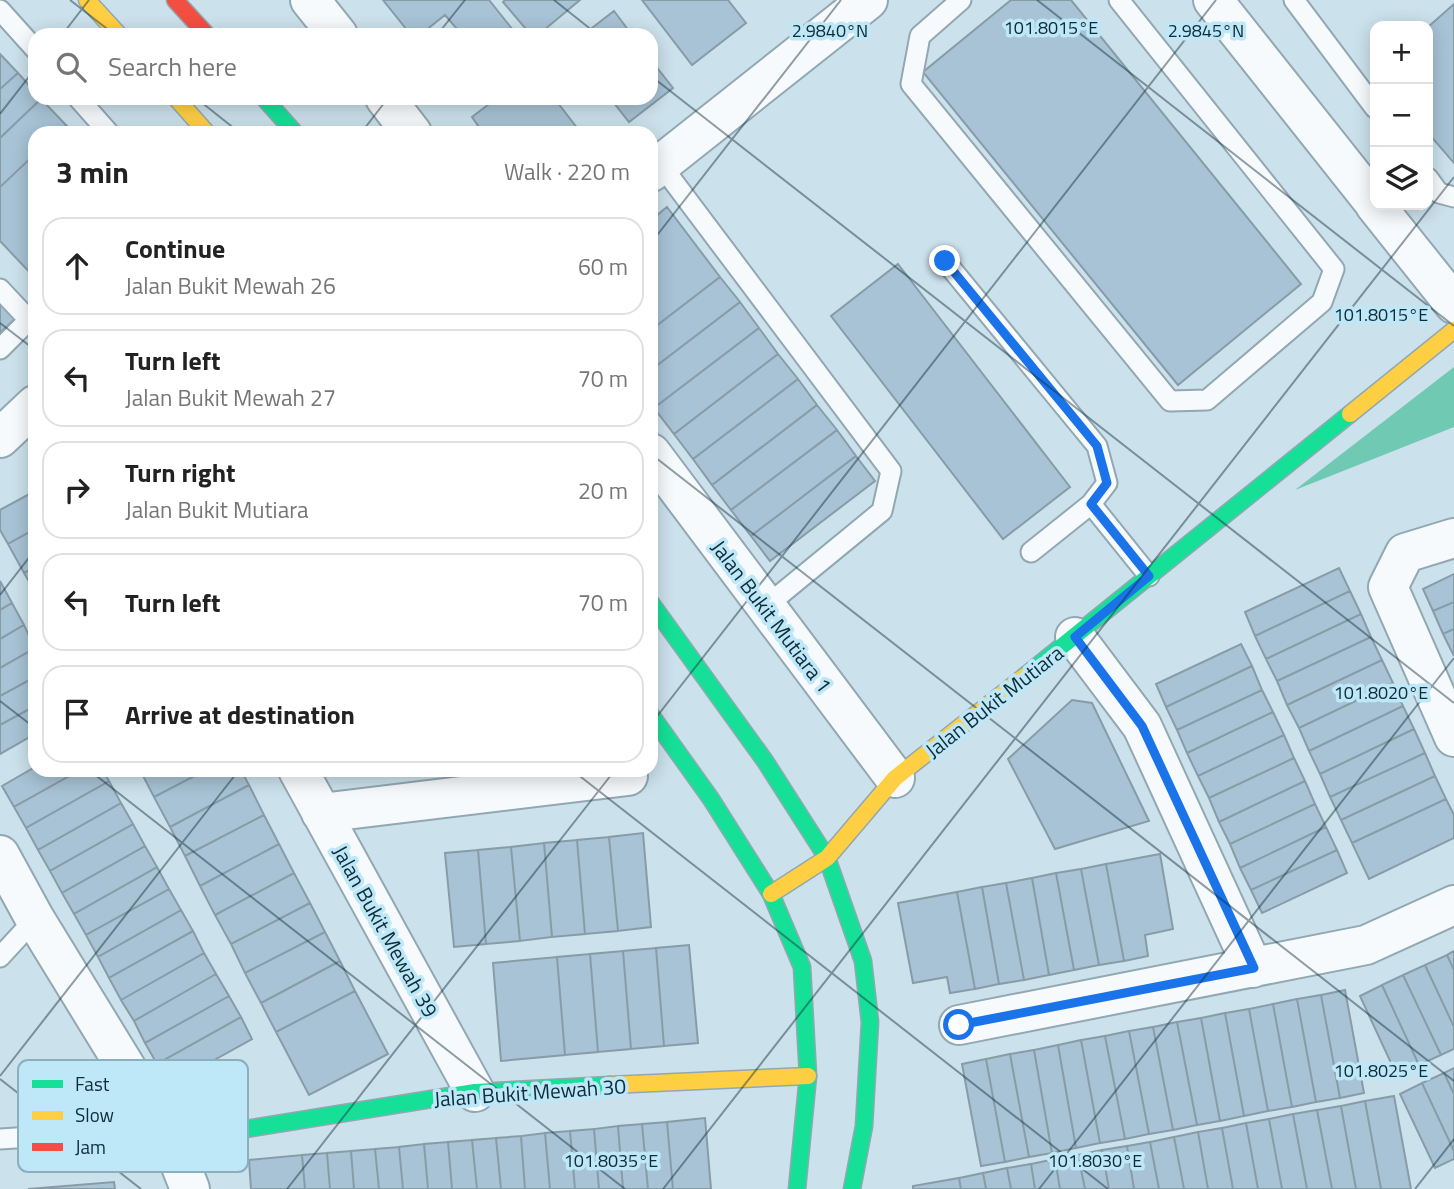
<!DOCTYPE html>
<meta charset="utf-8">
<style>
:root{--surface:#fff;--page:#f6f6f6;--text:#222;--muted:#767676;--line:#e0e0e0}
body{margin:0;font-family:"Titillium Web",sans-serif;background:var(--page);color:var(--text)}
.controls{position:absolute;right:21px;top:21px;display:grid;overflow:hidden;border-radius:14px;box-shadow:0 4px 18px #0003}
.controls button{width:63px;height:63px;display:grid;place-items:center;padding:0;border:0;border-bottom:2px solid var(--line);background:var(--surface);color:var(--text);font:35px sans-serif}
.stop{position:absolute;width:21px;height:21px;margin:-16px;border:5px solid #1a73e8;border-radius:50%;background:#fff}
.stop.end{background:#1a73e8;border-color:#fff;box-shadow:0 2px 7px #0008}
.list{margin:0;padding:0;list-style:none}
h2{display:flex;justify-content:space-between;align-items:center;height:91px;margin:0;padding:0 28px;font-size:30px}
h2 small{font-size:23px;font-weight:400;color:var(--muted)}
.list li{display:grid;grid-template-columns:46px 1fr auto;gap:21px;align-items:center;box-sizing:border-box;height:98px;margin:0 14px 14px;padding:0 14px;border:2px solid var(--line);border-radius:21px}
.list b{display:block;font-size:26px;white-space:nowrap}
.list p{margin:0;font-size:23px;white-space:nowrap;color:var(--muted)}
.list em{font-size:23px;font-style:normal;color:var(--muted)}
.icon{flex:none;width:38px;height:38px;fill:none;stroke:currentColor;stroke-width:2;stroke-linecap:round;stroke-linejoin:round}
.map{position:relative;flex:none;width:1454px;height:1189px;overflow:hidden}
.search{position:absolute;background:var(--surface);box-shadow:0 4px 18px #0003;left:28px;top:28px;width:630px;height:77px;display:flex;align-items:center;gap:18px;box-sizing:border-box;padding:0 24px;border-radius:21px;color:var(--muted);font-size:26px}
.panel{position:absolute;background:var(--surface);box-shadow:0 4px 18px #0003;left:28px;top:126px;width:630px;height:651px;border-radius:21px}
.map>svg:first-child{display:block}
.forest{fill:#6fc9b3}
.building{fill:#a7c3d5;stroke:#889ca8;stroke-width:2}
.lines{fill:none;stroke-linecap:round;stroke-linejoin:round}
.lane-casing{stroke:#91a8b2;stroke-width:23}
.street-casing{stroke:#91a8b2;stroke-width:42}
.fast-casing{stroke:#91a8b2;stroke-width:19}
.slow-casing{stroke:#91a8b2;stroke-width:19}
.jam-casing{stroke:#91a8b2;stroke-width:19}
.lane{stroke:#f7fafc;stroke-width:19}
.street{stroke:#f7fafc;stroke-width:38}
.fast{stroke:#16e098;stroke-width:16}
.slow{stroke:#ffcf43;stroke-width:16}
.jam{stroke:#f24e42;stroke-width:16}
.route{stroke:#1a73e8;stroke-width:9}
.ticks{fill:none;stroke:#0f2d38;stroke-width:2;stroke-opacity:0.45}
.labels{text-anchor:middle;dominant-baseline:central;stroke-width:7;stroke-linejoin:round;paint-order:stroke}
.street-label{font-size:21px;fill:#0f2d38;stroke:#bee7f8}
.key{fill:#bee7f8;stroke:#8aafbe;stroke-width:2}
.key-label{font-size:19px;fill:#0f2d38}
.ticks-label{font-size:18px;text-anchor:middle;fill:#0f2d38;stroke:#bee7f8;stroke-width:7;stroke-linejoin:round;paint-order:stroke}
</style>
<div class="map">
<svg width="1454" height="1189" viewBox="0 0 1454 1189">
<rect width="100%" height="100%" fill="#cbe1eb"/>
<path class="forest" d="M1454 367V427L1295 490Z"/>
<path class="building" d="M383 0H489L517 35H462L445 15 420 35H411Z
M505 0H580L538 35H531L503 2Z
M642 0H728L746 23 692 65Z
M1011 0H1071L1301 284 1178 385 923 72Z
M1454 4V163L1428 133V27Z
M614 11 632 35H583Z
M0 54 18 73 0 89Z
M651 60 673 88 629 122 610 98H651Z
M18 73 35 92V98L41 99 0 138V89Z
M497 98H554L581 133H483L472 117Z
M41 99 66 125 58 133H35V154L0 187V138Z
M66 125 73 133H58Z
M35 154V278L0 241V187Z
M667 207 720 277 651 330V220Z
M898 264 1070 487 1003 539 831 316Z
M720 277 740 302 651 370V330Z
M0 297 18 316 0 333Z
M740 302 759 328 654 408 651 405V370Z
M759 328 778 354 674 434 654 408Z
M778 354 798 379 693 459 674 434Z
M798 379 817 405 712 485 693 459Z
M817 405 837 430 731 510 712 485Z
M837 430 856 456 751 536 731 510Z
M856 456 875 481 770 561 751 536Z
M35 491V529L8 544 0 530V510Z
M35 529V567L24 573 8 544Z
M35 567V592L24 573Z
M1339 568 1350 591 1255 636 1245 612Z
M1454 574V602L1433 611 1423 589Z
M0 581 12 603 0 610Z
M1350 591 1361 614 1266 659 1255 636Z
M1454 602V629L1443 634 1433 611Z
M12 603 24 625 0 639V610Z
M1361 614 1371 637 1277 681 1266 659Z
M24 625 35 648 0 668V639Z
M1454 629V656L1443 634Z
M1371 637 1382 660 1287 705 1277 681Z
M1241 644 1252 666 1166 707 1156 684Z
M35 648V677L0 696V668Z
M1382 660 1393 683 1299 728 1287 705Z
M1252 666 1262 690 1177 730 1166 707Z
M35 677V706L0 725V696Z
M1393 683 1403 706 1309 751 1299 728Z
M1262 690 1273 712 1187 753 1177 730Z
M1072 700 1092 703 1149 821 1055 849 1008 759Z
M35 706V734L0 754V725Z
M1403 706 1414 729 1320 774 1309 751Z
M1273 712 1284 735 1198 776 1187 753Z
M1414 729 1425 753 1330 797 1320 774Z
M1284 735 1294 758 1209 798 1198 776Z
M1425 753 1435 776 1341 820 1330 797Z
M1294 758 1305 781 1219 822 1209 798Z
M35 767V770H80L14 807 2 786Z
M80 770H103L109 781 26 828 14 807Z
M140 770H206L154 797Z
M206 770H241L249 785 170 827 154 797Z
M1435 776 1446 799 1352 843 1341 820Z
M109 781 121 803 38 850 26 828Z
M1305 781 1315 804 1230 844 1219 822Z
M249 785 264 815 185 856 170 827Z
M1446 799 1454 815V838L1369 879 1352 843Z
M121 803 133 824 50 871 38 850Z
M1315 804 1326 827 1240 868 1230 844Z
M264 815 279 844 200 886 185 856Z
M133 824 145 846 62 893 50 871Z
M1326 827 1337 850 1251 890 1240 868Z
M643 833 651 927 618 931 609 837Z
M609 837 618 931 585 934 577 840Z
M577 840 585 934 552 937 544 843Z
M544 843 552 937 520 941 511 847Z
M279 844 294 873 215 915 200 886Z
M145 846 157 867 74 914 62 893Z
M511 847 520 941 486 944 478 850Z
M478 850 486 944 454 947 445 853Z
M1337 850 1347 873 1262 913 1251 890Z
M1160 854 1173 929 1145 935 1148 956 1124 961 1106 864Z
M1106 864 1124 961 1099 965 1081 869Z
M157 867 169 889 86 935 74 914Z
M1081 869 1099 965 1074 970 1056 873Z
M294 873 310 903 231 944 215 915Z
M1056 873 1074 970 1049 975 1032 878Z
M1032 878 1049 975 1024 980 1006 883Z
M1006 883 1024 980 999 984 982 887Z
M982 887 999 984 975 989 957 892Z
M169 889 181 910 98 957 86 935Z
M957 892 975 989 950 993 947 977 913 983 898 903Z
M310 903 325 932 245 973 231 944Z
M181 910 193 931 109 978 98 957Z
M193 931 204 953 121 1000 109 978Z
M325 932 340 961 261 1003 245 973Z
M689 945 698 1043 664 1046 656 948Z
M656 948 664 1046 631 1049 623 951Z
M623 951 631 1049 598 1052 590 954Z
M1454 951V970L1447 955Z
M204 953 216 974 134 1021 121 1000Z
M590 954 598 1052 565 1055 557 957Z
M1447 955 1454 970V1027L1425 965Z
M557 957 565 1055 501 1061 493 963Z
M340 961 355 991 276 1032 261 1003Z
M1425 965 1454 1027V1049L1441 1055 1403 975Z
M216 974 229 996 145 1043 134 1021Z
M1403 975 1441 1055 1419 1065 1382 985Z
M1382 985 1419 1065 1397 1076 1360 996Z
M1345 990 1364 1093 1340 1098 1321 995Z
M355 991 388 1054 309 1095 276 1032Z
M1321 995 1340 1098 1316 1102 1297 999Z
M229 996 241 1017 157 1064 145 1043Z
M1297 999 1316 1102 1292 1107 1273 1004Z
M1273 1004 1292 1107 1268 1111 1249 1009Z
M1249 1009 1268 1111 1244 1116 1225 1013Z
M1225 1013 1244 1116 1220 1121 1201 1018Z
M241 1017 252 1039 169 1085 157 1064Z
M1201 1018 1220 1121 1197 1125 1177 1022Z
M1177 1022 1197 1125 1173 1130 1153 1027Z
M1153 1027 1173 1130 1149 1134 1129 1031Z
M1129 1031 1149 1134 1125 1139 1105 1036Z
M1105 1036 1125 1139 1100 1143 1081 1040Z
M1081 1040 1100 1143 1076 1148 1058 1045Z
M1058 1045 1076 1148 1052 1153 1034 1050Z
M1034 1050 1052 1153 1029 1157 1010 1054Z
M1010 1054 1029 1157 1005 1162 986 1059Z
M986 1059 1005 1162 981 1166 962 1064Z
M1454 1068V1094L1444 1073Z
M1444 1073 1454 1094V1151L1422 1083Z
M1422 1083 1454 1151V1159L1435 1168 1400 1094Z
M1394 1096 1411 1189H1381L1365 1101Z
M1365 1101 1381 1189H1356L1341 1106Z
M1341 1106 1356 1189H1332L1317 1110Z
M1317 1110 1332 1189H1307L1293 1114Z
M1293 1114 1307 1189H1282L1269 1119Z
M705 1118 711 1189H673L667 1122Z
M1269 1119 1282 1189H1258L1246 1123Z
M667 1122 673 1189H648L642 1124Z
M1246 1123 1258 1189H1233L1222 1128Z
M642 1124 648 1189H623L618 1126Z
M618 1126 623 1189H599L594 1129Z
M1222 1128 1233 1189H1208L1198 1132Z
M594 1129 599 1189H575L570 1131Z
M570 1131 575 1189H550L545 1133Z
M1198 1132 1208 1189H1184L1174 1137Z
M545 1133 550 1189H525L521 1136Z
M521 1136 525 1189H501L496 1138Z
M1174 1137 1184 1189H1159L1150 1142Z
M496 1138 501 1189H477L472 1140Z
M472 1140 477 1189H452L448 1142Z
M448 1142 452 1189H428L424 1144Z
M1150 1142 1159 1189H1134L1127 1146Z
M424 1144 428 1189H403L399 1147Z
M1127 1146 1134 1189H1109L1102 1150Z
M399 1147 403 1189H379L375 1149Z
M375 1149 379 1189H354L351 1151Z
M1102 1150 1109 1189H1085L1078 1155Z
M351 1151 354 1189H330L327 1153Z
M327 1153 330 1189H305L302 1155Z
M302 1155 305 1189H251L249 1160Z
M1078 1155 1085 1189H1060L1055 1159Z
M1055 1159 1060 1189H1035L1031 1164Z
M1031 1164 1035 1189H1011L1007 1168Z
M1007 1168 1011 1189H986L983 1173Z
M983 1173 986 1189H961L959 1178Z
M959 1178 961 1189H913V1186Z
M114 1182 115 1189H28Z"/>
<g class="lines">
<g class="lane-casing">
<path id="lane" d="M961 0 920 36 911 84 1170 401 1207 400 1322 302 1334 269 1119 0
M1294 0 1375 108
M0 10 35 49
M78 98 109 133
M661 165 891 471 882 511 765 607
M1428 178 1439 193 1454 197
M945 261 1097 446 1107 483 1091 504 1031 552
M0 289 29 320
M0 349 35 314
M1091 504 1149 576
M0 957 35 919
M0 1139 77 1134"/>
</g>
<g class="street-casing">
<path id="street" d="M310 0 338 35
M1213 0 1375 204
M385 98 412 133
M651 172 868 0
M1375 205 1454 304
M0 438 35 405
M651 453 895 778
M1454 538 1405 553 1388 587 1454 737
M1075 637 1142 726 1253 968
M298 770 475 1092
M321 813 628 776
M0 855 35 919 171 1141 190 1189
M959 1025 1366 945 1454 905"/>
</g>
<g class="fast-casing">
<path id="fast" d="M264 98 295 133
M651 603 765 761 827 858 863 961 870 1022 864 1126 852 1189
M1025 676 1350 414
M651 715 711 799 771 894 802 967 808 1076 797 1189
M171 1141 475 1092 610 1085"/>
</g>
<g class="slow-casing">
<path id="slow" d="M87 0 119 35
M176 98 207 133
M1350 414 1454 330
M771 894 827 858 895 778 1025 676
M610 1085 808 1076"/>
</g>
<g class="jam-casing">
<path id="jam" d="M175 0 207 35"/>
</g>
<use href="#lane" class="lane"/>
<use href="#street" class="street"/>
<use href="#fast" class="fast"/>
<use href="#slow" class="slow"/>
<use href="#jam" class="jam"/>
</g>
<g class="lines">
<path class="route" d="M945 261 1097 446 1107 483 1091 504 1149 576 1075 637 1142 726 1254 968 959 1025"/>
</g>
<path class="ticks" d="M70 0 115 35M554 0 598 35M1037 0 1454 326M62 35 89 0M437 35 465 0M651 76 1454 703M196 98 240 133M0 114 35 69M361 133 388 98M651 243 841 0M0 323 35 350M651 454 1454 1081M0 595 35 550M0 701 35 728M651 724 1216 0M89 770 625 1189M572 770 1108 1189M0 1076 239 770M0 1079 141 1189M287 1189 615 770M663 1189 1454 177M1039 1189 1454 658M1415 1189 1454 1139"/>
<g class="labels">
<g class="street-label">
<text transform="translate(772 616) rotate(53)">Jalan Bukit Mutiara 1</text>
<text transform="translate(994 701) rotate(-38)">Jalan Bukit Mutiara</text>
<text transform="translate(386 931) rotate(61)">Jalan Bukit Mewah 39</text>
<text transform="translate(530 1092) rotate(-4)">Jalan Bukit Mewah 30</text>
</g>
</g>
<rect x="18" y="1060" width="230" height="112" rx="10" class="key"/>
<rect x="32" y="1080" width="31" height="8" fill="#16e098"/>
<rect x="32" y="1111" width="31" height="9" fill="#ffcf43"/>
<rect x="32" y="1143" width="31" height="8" fill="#f24e42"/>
<g class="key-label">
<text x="75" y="1091">Fast</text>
<text x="75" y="1122">Slow</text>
<text x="75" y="1154">Jam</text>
</g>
<g class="ticks-label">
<text x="1051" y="34">101.8015°E</text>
<text x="830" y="37">2.9840°N</text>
<text x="1206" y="37">2.9845°N</text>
<text x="1381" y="321">101.8015°E</text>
<text x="1381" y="699">101.8020°E</text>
<text x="1381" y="1077">101.8025°E</text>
<text x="611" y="1167">101.8035°E</text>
<text x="1095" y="1167">101.8030°E</text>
</g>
</svg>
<div class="controls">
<button>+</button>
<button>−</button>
<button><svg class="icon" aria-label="layers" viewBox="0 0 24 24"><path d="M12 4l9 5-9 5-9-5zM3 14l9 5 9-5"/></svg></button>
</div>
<div class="stop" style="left:959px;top:1025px"></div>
<div class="stop end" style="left:945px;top:261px"></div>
<div class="search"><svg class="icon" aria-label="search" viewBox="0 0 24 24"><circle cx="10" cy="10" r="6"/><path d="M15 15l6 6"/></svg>Search here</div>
<section class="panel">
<h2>3 min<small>Walk · 220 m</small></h2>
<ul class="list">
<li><svg class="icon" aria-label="ahead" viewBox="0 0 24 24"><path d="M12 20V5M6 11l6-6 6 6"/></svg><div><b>Continue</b><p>Jalan Bukit Mewah 26</p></div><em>60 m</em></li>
<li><svg class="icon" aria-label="left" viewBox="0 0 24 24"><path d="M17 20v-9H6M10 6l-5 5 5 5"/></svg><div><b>Turn left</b><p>Jalan Bukit Mewah 27</p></div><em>70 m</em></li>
<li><svg class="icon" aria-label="right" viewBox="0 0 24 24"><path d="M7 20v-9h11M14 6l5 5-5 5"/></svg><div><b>Turn right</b><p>Jalan Bukit Mutiara</p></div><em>20 m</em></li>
<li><svg class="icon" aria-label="left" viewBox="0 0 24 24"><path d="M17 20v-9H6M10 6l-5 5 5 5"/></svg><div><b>Turn left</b></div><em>70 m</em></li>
<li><svg class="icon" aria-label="arrive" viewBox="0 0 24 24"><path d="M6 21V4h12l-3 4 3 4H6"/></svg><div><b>Arrive at destination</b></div></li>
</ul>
</section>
</div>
